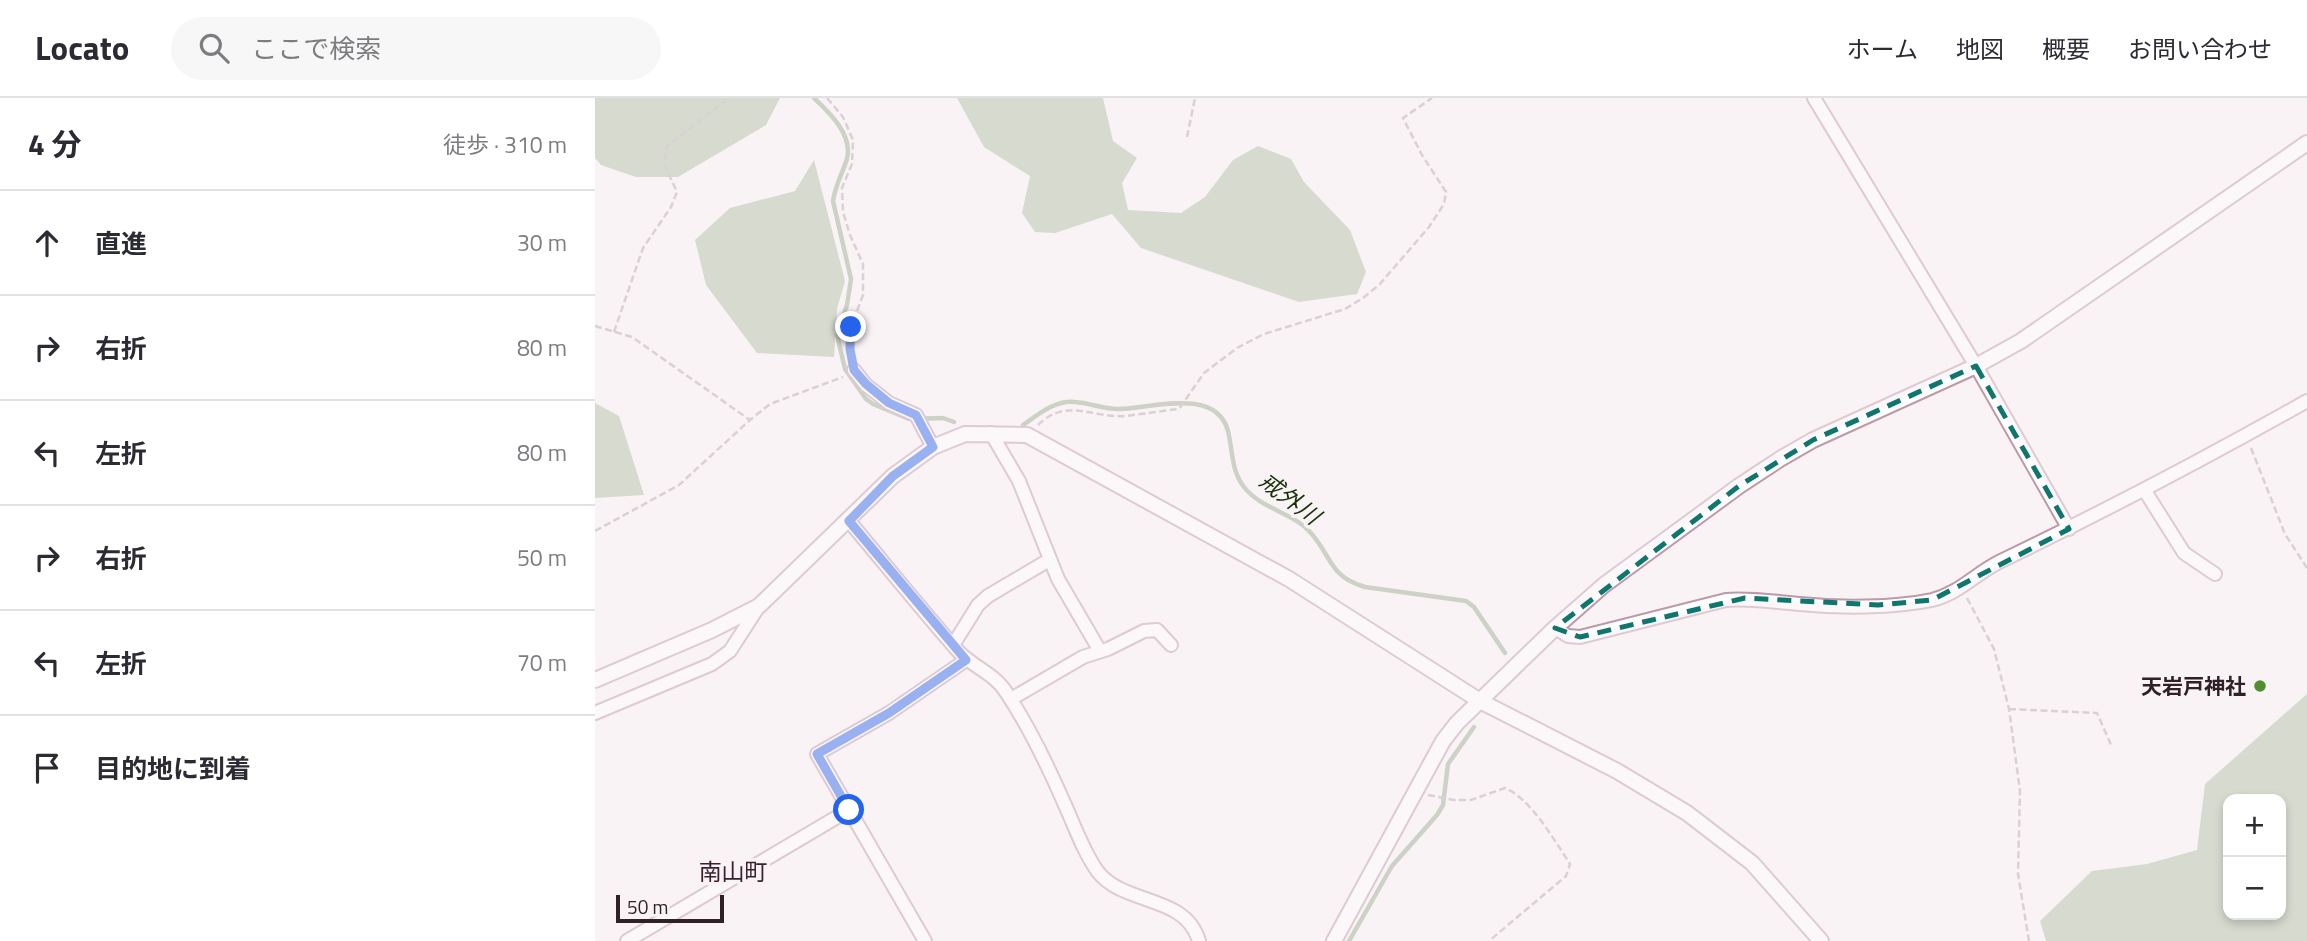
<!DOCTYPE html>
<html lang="ja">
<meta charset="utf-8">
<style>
:root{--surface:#fff;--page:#f7f7f7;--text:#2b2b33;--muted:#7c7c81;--line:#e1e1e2}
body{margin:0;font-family:"Titillium Web","Noto Sans JP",sans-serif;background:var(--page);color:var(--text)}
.controls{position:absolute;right:21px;bottom:21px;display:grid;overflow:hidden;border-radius:14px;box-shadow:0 4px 10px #0003}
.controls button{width:63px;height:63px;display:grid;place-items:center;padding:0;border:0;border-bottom:2px solid var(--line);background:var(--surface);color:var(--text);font:35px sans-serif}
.scale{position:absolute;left:21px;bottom:18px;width:108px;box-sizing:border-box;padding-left:7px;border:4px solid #2f2127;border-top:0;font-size:19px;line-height:24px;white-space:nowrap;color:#2f2127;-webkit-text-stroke:5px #faf3f6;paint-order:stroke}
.stop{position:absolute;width:21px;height:21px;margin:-16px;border:5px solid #2563eb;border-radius:50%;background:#fff}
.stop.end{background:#2563eb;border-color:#fff;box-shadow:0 2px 7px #0008}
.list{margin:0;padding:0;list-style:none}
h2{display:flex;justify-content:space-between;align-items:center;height:91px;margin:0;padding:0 28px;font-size:30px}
h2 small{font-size:23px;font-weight:400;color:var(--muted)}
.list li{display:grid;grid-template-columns:46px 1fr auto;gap:21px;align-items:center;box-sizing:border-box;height:105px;padding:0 28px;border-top:2px solid var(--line)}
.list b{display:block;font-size:26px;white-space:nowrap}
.list em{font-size:23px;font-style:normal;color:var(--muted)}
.icon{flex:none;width:38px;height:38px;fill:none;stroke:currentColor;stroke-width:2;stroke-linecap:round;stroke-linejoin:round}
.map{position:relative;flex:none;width:1712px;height:843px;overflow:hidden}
header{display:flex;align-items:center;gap:42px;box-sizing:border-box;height:98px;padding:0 35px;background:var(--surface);border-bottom:2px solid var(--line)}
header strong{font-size:33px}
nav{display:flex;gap:38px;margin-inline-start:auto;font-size:24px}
.search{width:490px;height:63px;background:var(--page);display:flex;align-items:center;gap:18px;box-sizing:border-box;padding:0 24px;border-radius:38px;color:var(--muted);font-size:26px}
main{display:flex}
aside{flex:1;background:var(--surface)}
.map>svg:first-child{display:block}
.forest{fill:#aabda1;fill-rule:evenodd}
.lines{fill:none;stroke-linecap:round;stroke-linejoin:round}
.stream{stroke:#97aa8f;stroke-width:4.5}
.minor-casing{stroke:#bd9aa9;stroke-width:16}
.tertiary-casing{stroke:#bd9aa9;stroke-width:18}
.path{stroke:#b1a8ac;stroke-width:2.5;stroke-dasharray:7 3.5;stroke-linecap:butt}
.minor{stroke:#fff;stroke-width:12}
.tertiary{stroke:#fff;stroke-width:14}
.route{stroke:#2563eb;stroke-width:9}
.marked{fill:none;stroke:#0f766e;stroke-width:5;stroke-dasharray:14 9;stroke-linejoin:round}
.poi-dot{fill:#508e2e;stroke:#faf3f6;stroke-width:2.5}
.labels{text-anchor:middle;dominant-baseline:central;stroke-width:7;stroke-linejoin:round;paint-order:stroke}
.poi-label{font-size:21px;font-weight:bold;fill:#2f2127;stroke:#faf3f6;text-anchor:end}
.water-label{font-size:23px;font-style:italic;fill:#193309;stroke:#faf3f6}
.neighbourhood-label{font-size:23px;fill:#3b202d;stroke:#faf3f6}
</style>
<header>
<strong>Locato</strong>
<div class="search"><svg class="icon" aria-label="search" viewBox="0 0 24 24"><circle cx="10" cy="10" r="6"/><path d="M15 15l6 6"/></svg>ここで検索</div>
<nav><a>ホーム</a><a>地図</a><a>概要</a><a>お問い合わせ</a></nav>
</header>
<main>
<aside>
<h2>4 分<small>徒歩 · 310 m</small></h2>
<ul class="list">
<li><svg class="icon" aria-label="ahead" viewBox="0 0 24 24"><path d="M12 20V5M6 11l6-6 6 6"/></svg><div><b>直進</b></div><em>30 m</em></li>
<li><svg class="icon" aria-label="right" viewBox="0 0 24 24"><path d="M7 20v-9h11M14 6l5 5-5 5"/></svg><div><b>右折</b></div><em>80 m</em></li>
<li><svg class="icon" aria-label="left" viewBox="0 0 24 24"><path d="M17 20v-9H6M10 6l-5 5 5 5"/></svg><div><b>左折</b></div><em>80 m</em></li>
<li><svg class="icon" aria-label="right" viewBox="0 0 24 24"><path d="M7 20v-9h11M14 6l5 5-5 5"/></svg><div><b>右折</b></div><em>50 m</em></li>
<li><svg class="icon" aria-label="left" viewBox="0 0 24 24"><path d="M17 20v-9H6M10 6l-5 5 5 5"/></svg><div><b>左折</b></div><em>70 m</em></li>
<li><svg class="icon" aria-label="arrive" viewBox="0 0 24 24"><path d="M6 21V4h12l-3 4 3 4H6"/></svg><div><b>目的地に到着</b></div></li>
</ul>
</aside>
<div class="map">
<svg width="1712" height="843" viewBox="0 0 1712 843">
<rect width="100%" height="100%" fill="#faf3f6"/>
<path class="forest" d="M0 0H185L171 27 83 79H41L6 67 0 60Z
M362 0H508L518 43 542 60 527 85 533 112 586 115 610 99 638 62 663 48 696 61 709 84 755 132 771 174 762 196 704 204 546 150 517 116 460 135 440 134 427 115 435 78 389 49Z
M219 62 250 183 242 211 239 259 162 255 111 187 100 142 135 110 200 93Z
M0 305 24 318 49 397 0 400Z
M1712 596V843H1451L1445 823 1497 773 1552 766 1602 752 1610 686ZM1633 701H1686V817H1633Z"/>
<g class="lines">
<path class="stream" d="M219 0C235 15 258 37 252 61 247 76 240 88 238 103L256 181 252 207 242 237 250 271 271 301 278 306 314 321 348 320 359 324
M428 327C444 316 460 302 480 304 495 305 508 311 523 311 554 311 621 288 633 333 638 354 636 372 649 389 666 411 697 414 715 434 737 458 734 479 770 489L871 503 879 509 910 555
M754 843 797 768 842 717 848 707 853 666 879 629"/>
<g class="minor-casing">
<path id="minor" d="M1219 0 1381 268 1474 431
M259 272 271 287 294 305 321 317 338 349
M396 335 424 383 463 481 505 553
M1550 393 1589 455 1620 476
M254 423C290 466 326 511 363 553 378 569 400 576 411 594 435 630 453 668 470 707 480 729 489 755 503 774 530 808 590 796 604 843
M960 530 973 538 985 539 1131 502C1156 500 1180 504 1205 506 1244 510 1299 510 1337 502 1365 495 1381 475 1406 463 1510 413 1611 360 1712 303
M358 547 383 507 393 498 454 462
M416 601 488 559 513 551 549 533 562 532 576 547
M0 615 117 566 135 553 164 508
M32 843 254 712
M330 843 222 656 294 615 371 562"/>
</g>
<g class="tertiary-casing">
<path id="tertiary" d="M0 582 117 532 164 508 298 378 338 349 370 336 432 337 694 481 885 603 1022 673 1092 715 1157 765 1226 843
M739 843 848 643 862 625 960 530 1009 487 1144 388 1185 361 1218 342 1381 268 1426 243 1712 45"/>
</g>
<path class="path" d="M232 0 248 19 258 42 257 66 247 90 248 114 255 137 268 166V197L256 229 255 251 257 261
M592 39 600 0
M0 228 37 239 155 322
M19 234 48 150 76 109 82 94 69 66 72 48 134 0
M443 327C472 299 496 320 530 318 548 316 566 313 584 311L609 275 642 250 669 236 750 211 768 200 784 187 834 129 849 106 851 94 827 57 808 20 837 0
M1656 350 1690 436 1712 470
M0 433 84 387 155 322 175 306 248 279
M1372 500 1399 551 1414 611 1425 693 1423 776 1434 843
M1414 611 1502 615 1517 649
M833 697 859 702H876L910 690C935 700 960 743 975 766L971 778 894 843"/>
<use href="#minor" class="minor"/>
<use href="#tertiary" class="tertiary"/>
</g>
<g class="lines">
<path class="route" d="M254 712 222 656 294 615 371 562 254 423 298 378 338 349 321 317 294 305 271 286 259 272 255 251 256 229"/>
</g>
<path d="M0 0H1712V843H0ZM1381 268 1474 431 1337 502 1283 507 1150 500 985 539 960 530 1144 388 1218 342Z" fill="#faf3f6" fill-opacity=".55" fill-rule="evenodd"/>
<path class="marked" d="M1381 268 1474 431 1337 502 1283 507 1150 500 985 539 960 530 1144 388 1218 342Z"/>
<circle class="poi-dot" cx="1665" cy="588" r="7"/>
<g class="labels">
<g class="poi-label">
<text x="1651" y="588">天岩戸神社</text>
</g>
<g class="water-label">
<text transform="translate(695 400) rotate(37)">戒外川</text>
</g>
<g class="neighbourhood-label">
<text x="138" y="773">南山町</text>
</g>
</g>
</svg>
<div class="controls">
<button>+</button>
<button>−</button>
</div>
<div class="scale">50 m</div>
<div class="stop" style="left:254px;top:712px"></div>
<div class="stop end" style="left:256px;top:229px"></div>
</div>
</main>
